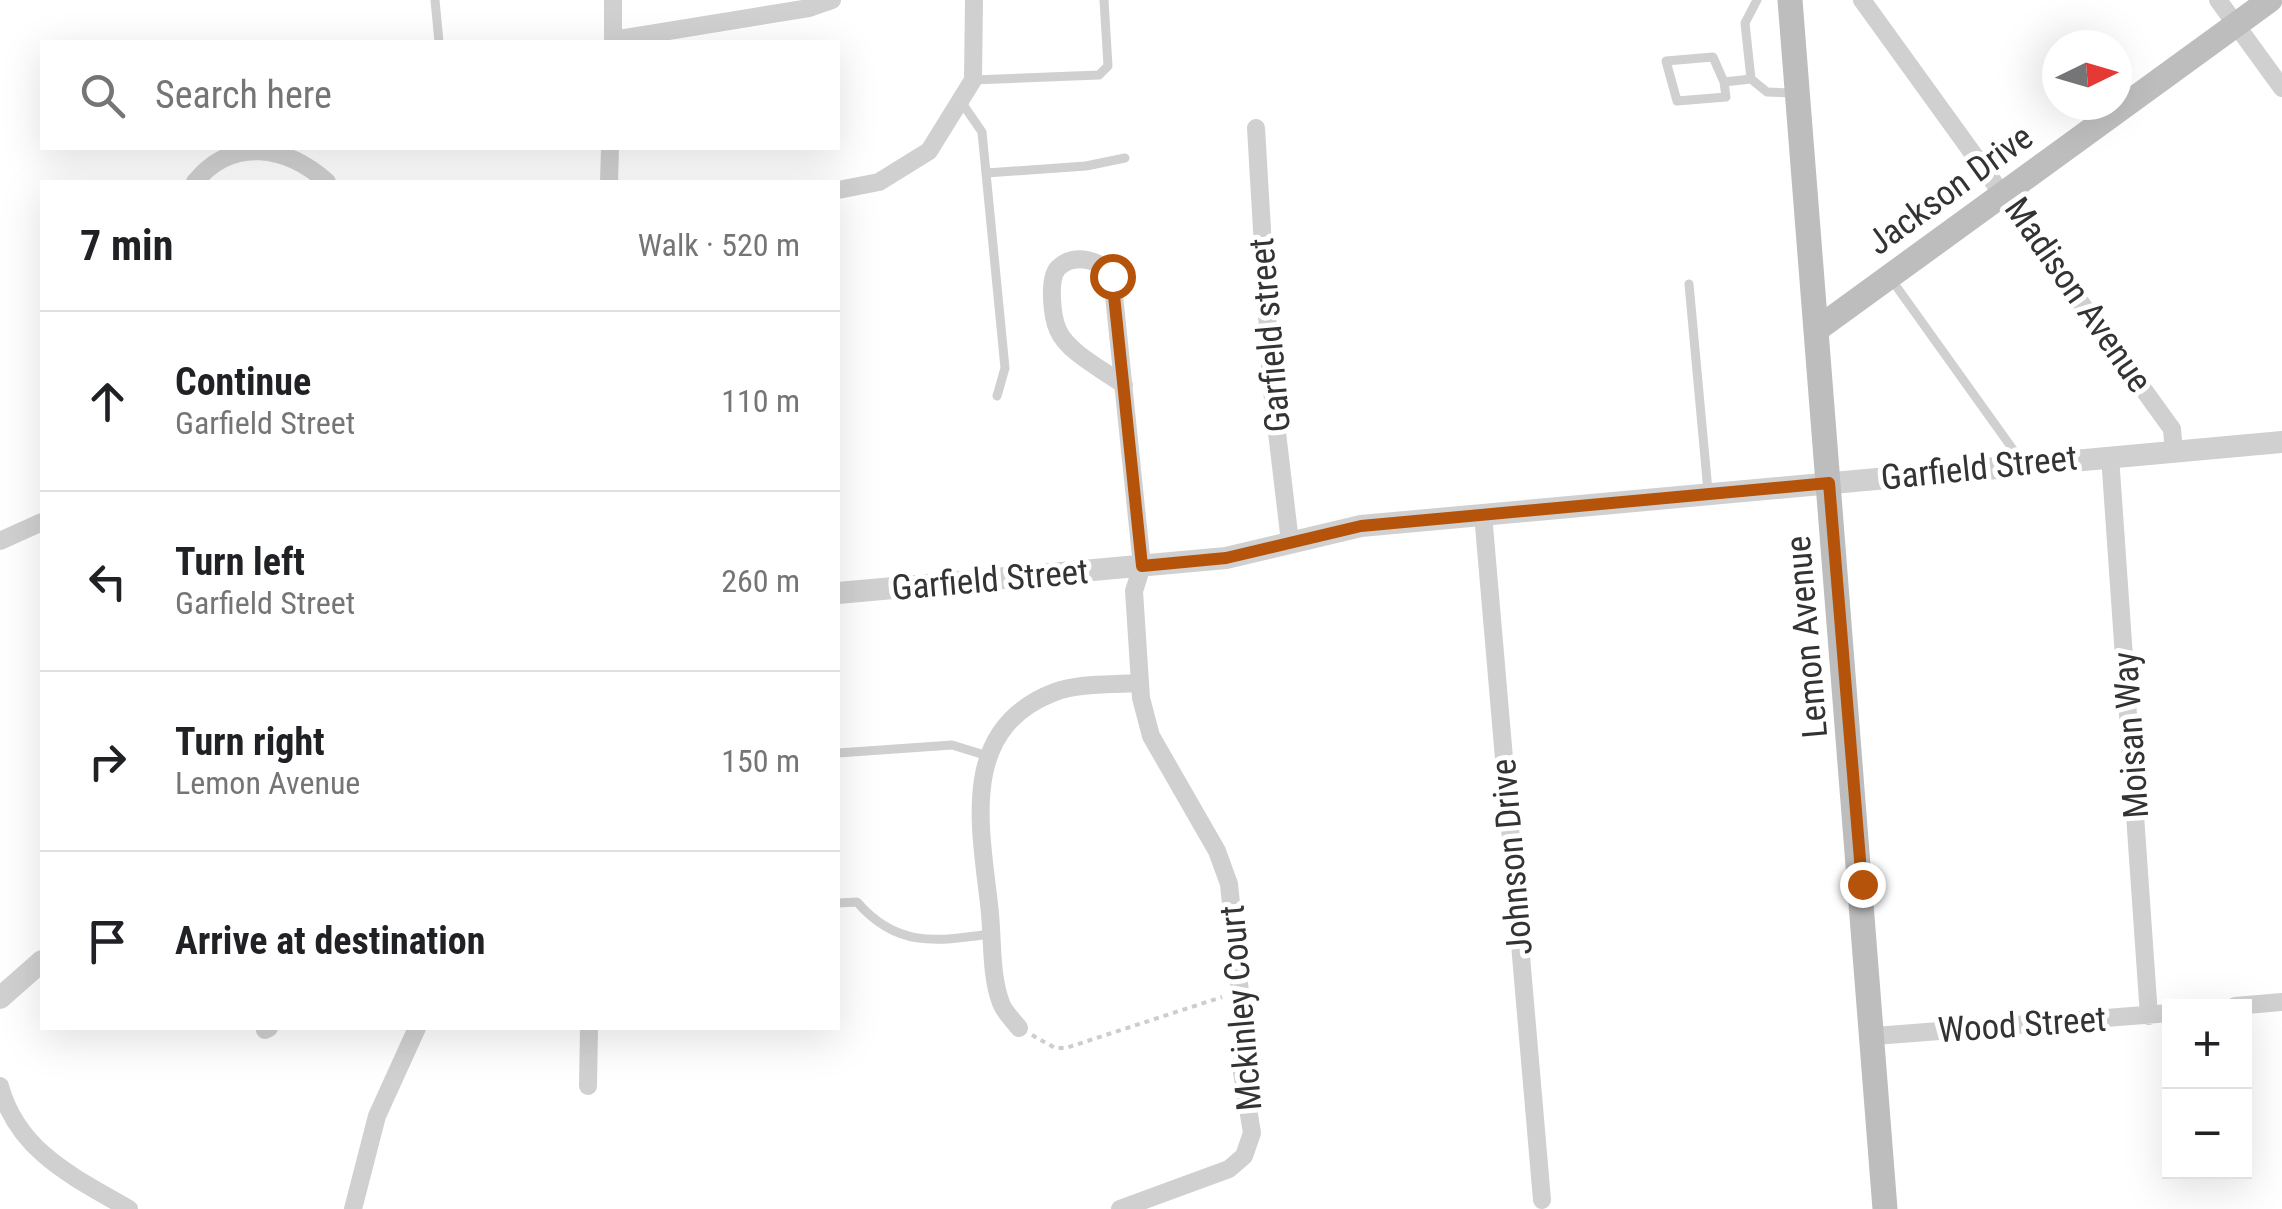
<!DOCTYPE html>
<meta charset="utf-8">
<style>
:root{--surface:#fff;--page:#f2f2f2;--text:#202124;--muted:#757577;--line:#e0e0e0}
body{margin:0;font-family:"Roboto Condensed",sans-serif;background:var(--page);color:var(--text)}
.controls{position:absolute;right:30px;bottom:30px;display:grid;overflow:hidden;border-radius:0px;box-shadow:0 10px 40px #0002}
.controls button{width:90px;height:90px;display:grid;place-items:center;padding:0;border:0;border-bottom:2px solid var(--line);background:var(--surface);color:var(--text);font:50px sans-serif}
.compass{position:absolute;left:2042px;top:30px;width:90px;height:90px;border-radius:50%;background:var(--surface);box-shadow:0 10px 40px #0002;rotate:85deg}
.stop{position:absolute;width:30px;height:30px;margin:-22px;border:8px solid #b45309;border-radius:50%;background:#fff}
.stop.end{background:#b45309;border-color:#fff;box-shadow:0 2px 10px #0008}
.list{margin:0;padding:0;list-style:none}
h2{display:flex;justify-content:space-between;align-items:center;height:130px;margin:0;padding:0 40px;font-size:42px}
h2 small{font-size:32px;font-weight:400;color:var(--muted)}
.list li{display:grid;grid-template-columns:65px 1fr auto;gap:30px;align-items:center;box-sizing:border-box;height:180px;padding:0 40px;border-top:2px solid var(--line)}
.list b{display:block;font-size:38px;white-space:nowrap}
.list p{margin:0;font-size:32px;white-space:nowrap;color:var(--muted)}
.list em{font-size:32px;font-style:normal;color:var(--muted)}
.icon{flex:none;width:55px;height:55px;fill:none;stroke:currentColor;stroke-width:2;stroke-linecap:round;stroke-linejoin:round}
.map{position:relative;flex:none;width:2282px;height:1209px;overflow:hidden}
.search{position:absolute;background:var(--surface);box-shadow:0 10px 40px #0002;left:40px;top:40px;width:800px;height:110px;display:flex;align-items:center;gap:25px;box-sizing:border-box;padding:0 35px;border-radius:0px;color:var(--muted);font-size:38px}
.panel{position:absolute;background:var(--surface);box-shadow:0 10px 40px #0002;left:40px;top:180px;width:800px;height:850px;border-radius:0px}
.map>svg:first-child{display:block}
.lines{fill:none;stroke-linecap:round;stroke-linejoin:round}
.path{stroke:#cdcdcd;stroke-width:4;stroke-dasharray:5 5;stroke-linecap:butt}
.service{stroke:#d0d0d0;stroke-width:9}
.minor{stroke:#d0d0d0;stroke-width:18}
.tertiary{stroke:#d0d0d0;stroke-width:22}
.secondary{stroke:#bdbdbd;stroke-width:25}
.route{stroke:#b45309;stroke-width:12}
.labels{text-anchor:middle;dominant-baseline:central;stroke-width:10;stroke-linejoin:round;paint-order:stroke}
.street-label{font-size:35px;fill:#333;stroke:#fff}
</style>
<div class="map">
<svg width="2282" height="1209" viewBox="0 0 2282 1209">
<rect width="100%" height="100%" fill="#fff"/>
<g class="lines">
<path class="path" d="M1032 1035 1055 1048H1066L1222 997"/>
<path class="service" d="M435 0 439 42
M1757 0 1745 23 1751 79 1767 92 1795 93
M973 80 1099 75 1108 66 1104 0
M1724 82 1726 97 1677 101 1666 61 1713 57 1724 82 1751 79
M962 103 982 132 1005 368 997 396
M986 173 1086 166 1125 158
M1891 279 2022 462
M1689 284 1708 491
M838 753 952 745 988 756
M838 903 857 902C896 947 934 942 990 934"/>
<path class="minor" d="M613 0V42
M1862 0 2172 429 2174 452
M2218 0 2282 88
M613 40 809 8 832 0
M1256 128 1271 382 1290 542
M195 182C232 136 287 146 327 182
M609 182 610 148
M838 190 879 182 929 151 973 80 974 0
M2110 456 2149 1016
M1483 514 1542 1200
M0 541 42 522
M2235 1006 2282 1002
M1019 1028C1014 1021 1004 1012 1001 1003 990 975 993 934 989 904 980 825 959 728 1055 692 1079 683 1112 685 1138 683
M265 1030 269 1028
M1875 1036 2170 1013
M0 1086C18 1152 74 1177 129 1209
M588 1086 589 1028
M353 1209 377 1116 417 1028
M1120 1209 1229 1169 1244 1156 1252 1133 1242 1072 1243 1022 1229 884 1217 851 1151 736 1141 698 1134 591 1142 566 1112 276C1102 260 1074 252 1058 268 1048 279 1052 317 1058 330 1067 352 1105 371 1124 385"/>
<path class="tertiary" d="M838 593 1226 558 1361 526 2282 442
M0 998 42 961"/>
<path class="secondary" d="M1790 0 1885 1209
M1816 330 2270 0"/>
</g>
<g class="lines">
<path class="route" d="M1112 276 1142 566 1226 558 1361 526 1829 483 1862 884"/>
</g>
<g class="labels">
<g class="street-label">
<text transform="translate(1950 190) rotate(-36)">Jackson Drive</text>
<text transform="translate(2078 295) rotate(55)">Madison Avenue</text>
<text transform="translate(1270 335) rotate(-95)">Garfield street</text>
<text transform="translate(1979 468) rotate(-6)">Garfield Street</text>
<text transform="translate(990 580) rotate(-5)">Garfield Street</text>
<text transform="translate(1807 637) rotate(-95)">Lemon Avenue</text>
<text transform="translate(2131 735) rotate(-94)">Moisan Way</text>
<text transform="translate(1512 857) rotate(-95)">Johnson Drive</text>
<text transform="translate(1241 1008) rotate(-95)">Mckinley Court</text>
<text transform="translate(2022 1025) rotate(-4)">Wood Street</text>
</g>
</g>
</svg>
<div class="controls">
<button>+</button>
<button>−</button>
</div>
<svg class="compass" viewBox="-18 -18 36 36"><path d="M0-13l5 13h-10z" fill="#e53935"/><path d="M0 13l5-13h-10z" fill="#757577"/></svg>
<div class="stop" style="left:1112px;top:276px"></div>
<div class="stop end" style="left:1862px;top:884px"></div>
<div class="search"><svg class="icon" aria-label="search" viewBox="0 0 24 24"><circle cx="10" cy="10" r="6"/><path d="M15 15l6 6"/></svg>Search here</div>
<section class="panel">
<h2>7 min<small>Walk · 520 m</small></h2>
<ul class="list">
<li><svg class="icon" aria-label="ahead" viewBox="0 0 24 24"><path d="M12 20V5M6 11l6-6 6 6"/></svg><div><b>Continue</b><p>Garfield Street</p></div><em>110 m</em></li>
<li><svg class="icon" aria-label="left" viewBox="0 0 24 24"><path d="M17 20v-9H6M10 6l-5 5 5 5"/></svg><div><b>Turn left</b><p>Garfield Street</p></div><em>260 m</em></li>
<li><svg class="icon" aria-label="right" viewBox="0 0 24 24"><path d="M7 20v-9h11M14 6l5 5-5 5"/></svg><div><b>Turn right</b><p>Lemon Avenue</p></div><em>150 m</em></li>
<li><svg class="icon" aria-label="arrive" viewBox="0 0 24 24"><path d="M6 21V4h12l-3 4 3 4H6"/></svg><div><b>Arrive at destination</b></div></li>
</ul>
</section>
</div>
